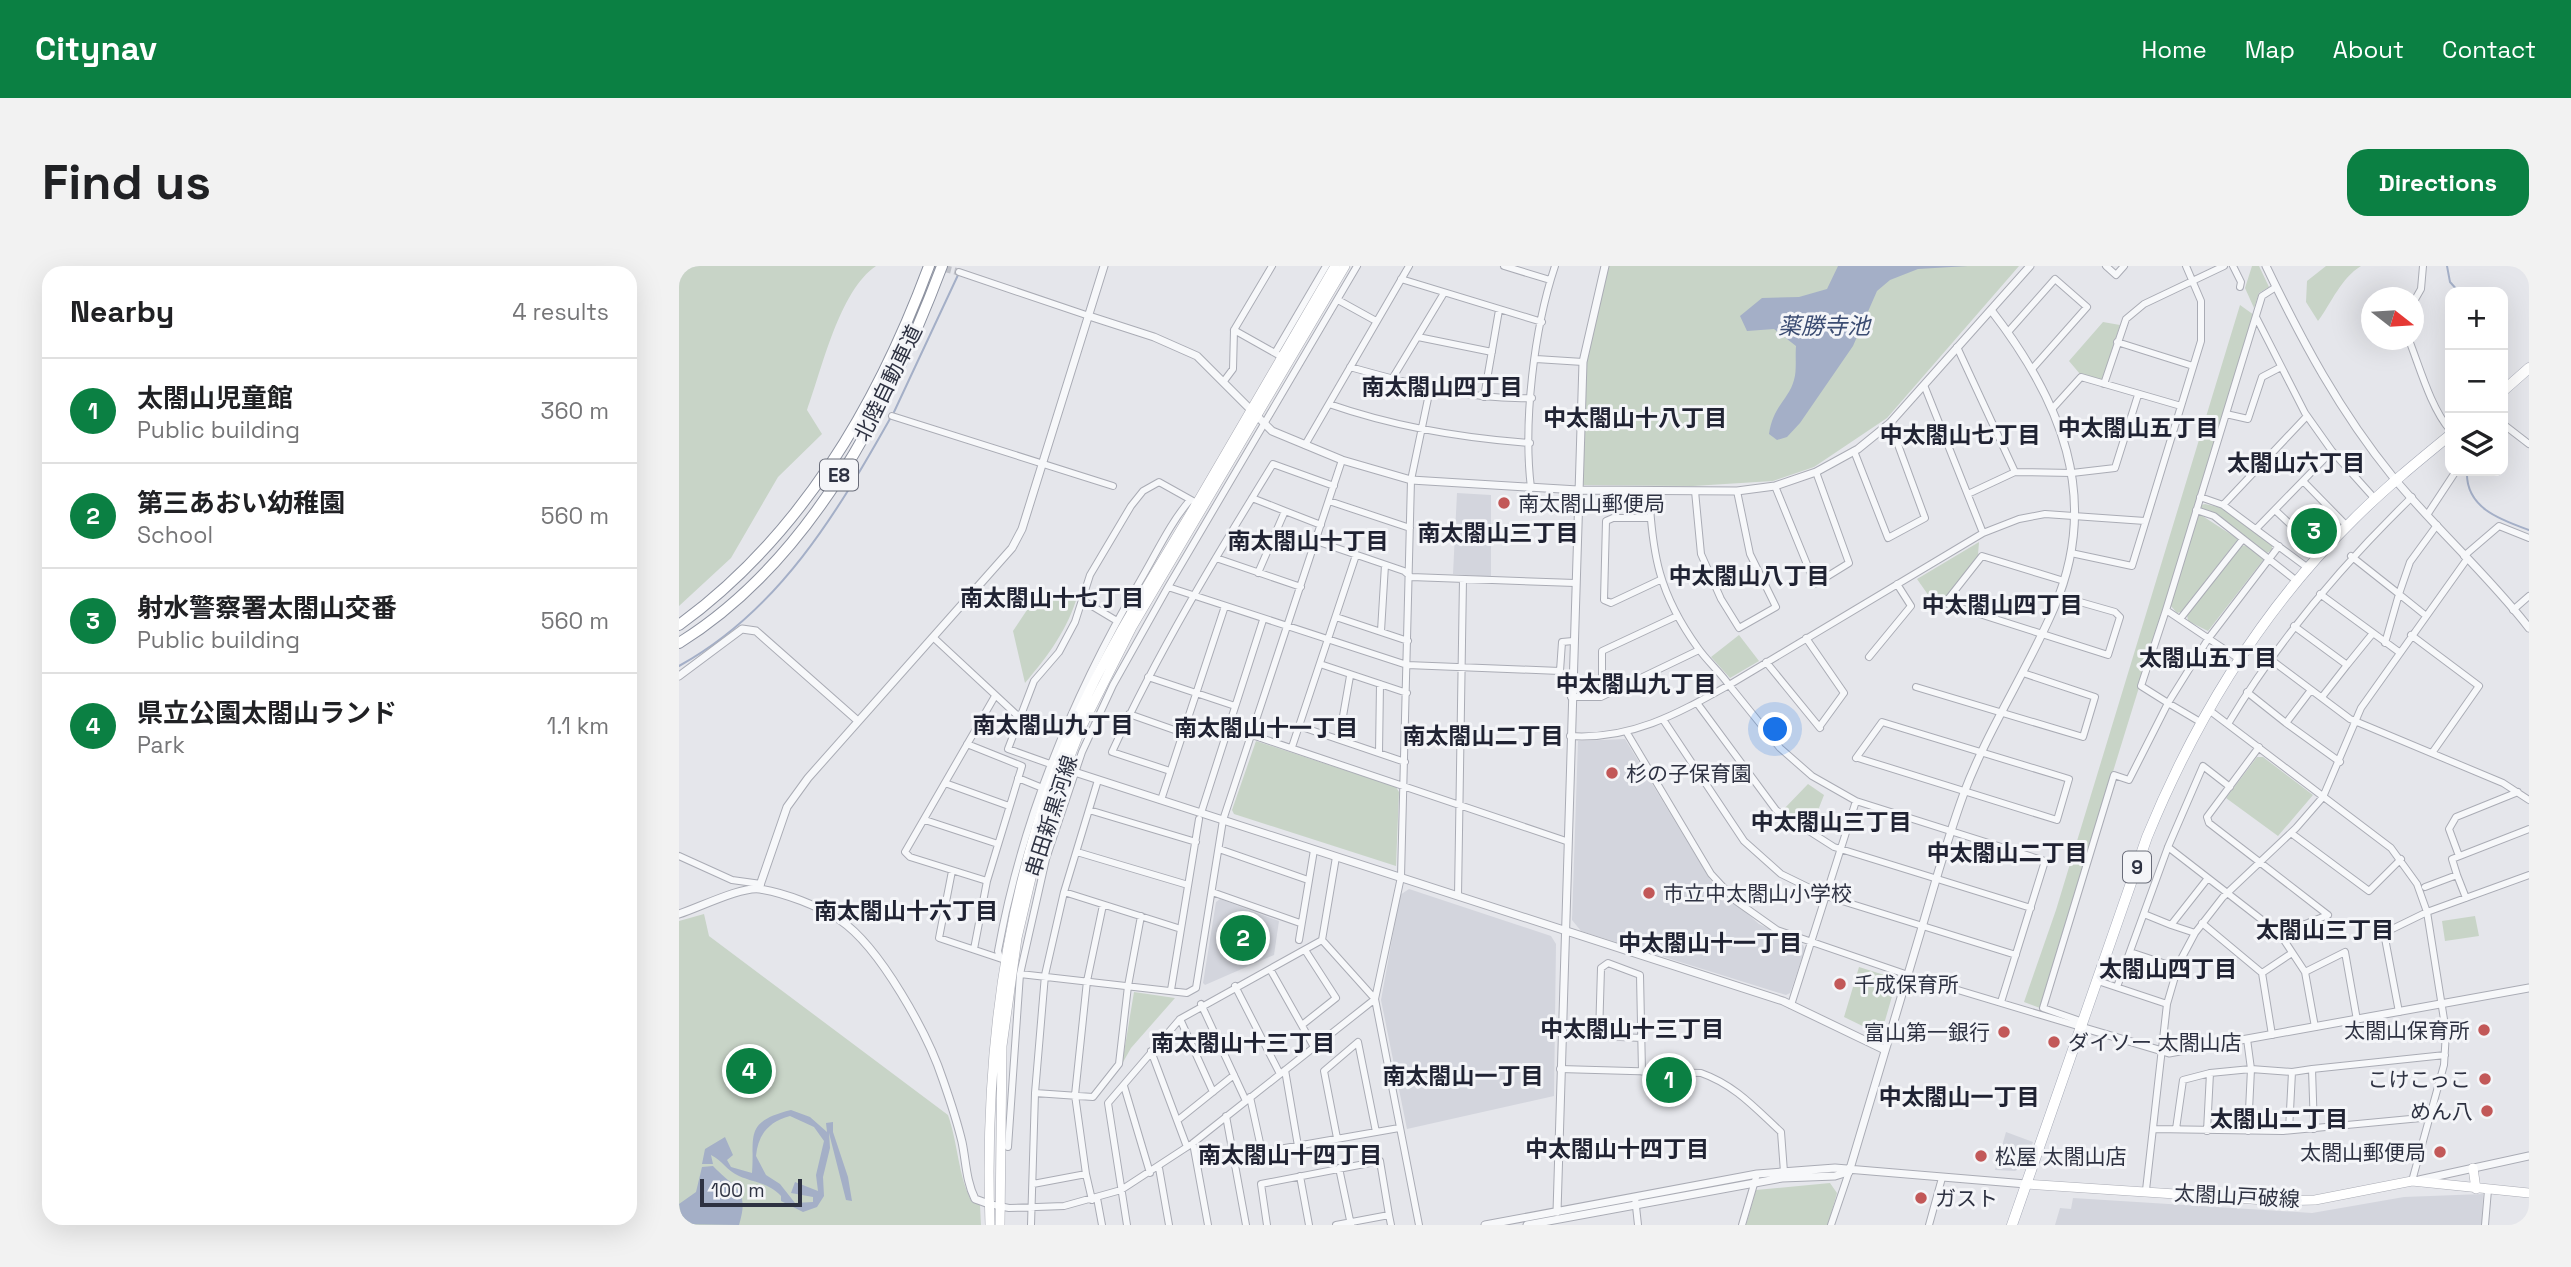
<!DOCTYPE html>
<meta charset="utf-8">
<style>
:root{--surface:#fff;--page:#f2f2f2;--text:#202124;--muted:#757577;--line:#e0e0e0;--accent:#0b8043}
body{margin:0;font-family:"Space Grotesk","Noto Sans JP",sans-serif;background:var(--page);color:var(--text)}
.controls{position:absolute;right:21px;top:21px;display:grid;overflow:hidden;border-radius:14px;box-shadow:0 7px 28px #0002}
.controls button{width:63px;height:63px;display:grid;place-items:center;padding:0;border:0;border-bottom:2px solid var(--line);background:var(--surface);color:var(--text);font:35px sans-serif}
.compass{position:absolute;left:1682px;top:21px;width:63px;height:63px;border-radius:50%;background:var(--surface);box-shadow:0 7px 28px #0002;rotate:107deg}
.scale{position:absolute;left:21px;bottom:18px;width:102px;box-sizing:border-box;padding-left:7px;border:4px solid #2e3242;border-top:0;font-size:19px;line-height:24px;white-space:nowrap;color:#2e3242;-webkit-text-stroke:5px #f4f5f8;paint-order:stroke}
.you{position:absolute;left:1097px;top:464px;width:24px;height:24px;margin:-18px;border:5px solid #fff;border-radius:50%;background:#1a73e8;box-shadow:0 0 0 10px #1a73e833}
.badge{display:grid;place-items:center;width:46px;height:46px;border-radius:50%;background:var(--accent);color:#fff;font-size:23px;font-weight:700}
.pin{position:absolute;translate:-50% -50%;border:4px solid #fff;box-shadow:0 2px 7px #0006}
.list{margin:0;padding:0;list-style:none}
h2{display:flex;justify-content:space-between;align-items:center;height:91px;margin:0;padding:0 28px;font-size:30px}
h2 small{font-size:23px;font-weight:400;color:var(--muted)}
.list li{display:grid;grid-template-columns:46px 1fr auto;gap:21px;align-items:center;box-sizing:border-box;height:105px;padding:0 28px;border-top:2px solid var(--line)}
.list b{display:block;font-size:26px;white-space:nowrap}
.list p{margin:0;font-size:23px;white-space:nowrap;color:var(--muted)}
.list em{font-size:23px;font-style:normal;color:var(--muted)}
.icon{flex:none;width:38px;height:38px;fill:none;stroke:currentColor;stroke-width:2;stroke-linecap:round;stroke-linejoin:round}
.map{position:relative;flex:none;width:1850px;height:959px;overflow:hidden;border-radius:21px}
header{display:flex;align-items:center;gap:42px;box-sizing:border-box;height:98px;padding:0 35px;background:var(--accent);color:#fff}
header strong{font-size:33px}
nav{display:flex;gap:38px;margin-inline-start:auto;font-size:24px}
.intro{display:flex;align-items:center;justify-content:space-between;box-sizing:border-box;height:168px;padding:0 42px}
h1{margin:0;font-size:49px}
.button{padding:18px 32px;border-radius:21px;background:var(--accent);color:#fff;font-size:24px;font-weight:700}
main{display:flex;gap:42px;padding:0 42px}
aside{flex:1;background:var(--surface);border-radius:21px;box-shadow:0 7px 28px #0002}
.map>svg:first-child{display:block}
.built{fill:#d3d5dd}
.green{fill:#c8d4c7}
.water{fill:#a4afc7;fill-rule:evenodd}
.lines{fill:none;stroke-linecap:round;stroke-linejoin:round}
.stream{stroke:#a4afc7;stroke-width:2}
.tertiary-tunnel{stroke:#c0c2c9;stroke-width:7;stroke-dasharray:7 3.5;stroke-linecap:butt}
.minor-casing{stroke:#aaacb5;stroke-width:8}
.tertiary-casing{stroke:#aaacb5;stroke-width:9}
.secondary-casing{stroke:#aaacb5;stroke-width:10}
.primary-casing{stroke:#a5a9b6;stroke-width:11}
.motorway-casing{stroke:#8d92a0;stroke-width:12}
.minor{stroke:#f7f8fa;stroke-width:6}
.tertiary{stroke:#f7f8fa;stroke-width:7}
.secondary{stroke:#fff;stroke-width:9}
.primary{stroke:#fff;stroke-width:10}
.motorway{stroke:#fff;stroke-width:10}
.poi-dot{fill:#c25858;stroke:#f4f5f8;stroke-width:2.5}
.labels{text-anchor:middle;dominant-baseline:central;stroke-width:6;stroke-linejoin:round;paint-order:stroke}
.shield{fill:#f4f5f8;stroke:#696c79;stroke-width:2}
.shield-label{font-size:19px;font-weight:bold;fill:#2e3242}
.street-label{font-size:21px;fill:#2e3242;stroke:#f4f5f8}
.poi-label{font-size:21px;fill:#2e3242;stroke:#f4f5f8;text-anchor:start}
.water-label{font-size:23px;font-style:italic;fill:#3b4c72;stroke:#f4f5f8}
.neighbourhood-label{font-size:23px;font-weight:bold;fill:#202333;stroke:#f4f5f8}
</style>
<header>
<strong>Citynav</strong>
<nav><a>Home</a><a>Map</a><a>About</a><a>Contact</a></nav>
</header>
<div class="intro"><h1>Find us</h1><a class="button">Directions</a></div>
<main>
<aside>
<h2>Nearby<small>4 results</small></h2>
<ul class="list">
<li><span class="badge">1</span><div><b>太閤山児童館</b><p>Public building</p></div><em>360 m</em></li>
<li><span class="badge">2</span><div><b>第三あおい幼稚園</b><p>School</p></div><em>560 m</em></li>
<li><span class="badge">3</span><div><b>射水警察署太閤山交番</b><p>Public building</p></div><em>560 m</em></li>
<li><span class="badge">4</span><div><b>県立公園太閤山ランド</b><p>Park</p></div><em>1.1 km</em></li>
</ul>
</aside>
<div class="map">
<svg width="1850" height="959" viewBox="0 0 1850 959">
<rect width="100%" height="100%" fill="#e5e6eb"/>
<path class="built" d="M778 227 812 229V311L774 308Z
M946 473 1032 615 1080 658 1124 679 1126 683 1111 727 1107 729 902 665 893 654 899 475Z
M730 623 872 670 877 678 875 830 728 863 702 734 721 629Z
M541 633 600 655 595 689 526 719 524 717 537 636Z
M1327 866 1354 876 1346 900 1336 905 1316 904Z
M1804 928 1803 959H1376L1381 942 1392 943 1394 932 1633 947 1725 931Z"/>
<path class="green" d="M0 0H197C160 25 143 103 128 144L143 168 99 211 52 292 0 340Z
M925 0H1340L1208 152 1135 201 1094 215 1014 220 899 219 904 95Z
M1573 0H1580L1590 21 1580 27 1575 42 1566 22Z
M1647 0H1682C1662 12 1653 36 1639 55L1627 36 1628 15Z
M1561 39 1575 49 1361 742 1345 736 1377 644Z
M1424 56 1441 59 1423 114 1401 108 1390 95Z
M1526 238 1543 242 1593 279V284L1588 287 1538 248 1522 243V239Z
M1522 249 1559 273 1502 346 1498 347 1491 339 1518 251Z
M1300 276 1299 289 1259 343 1238 313Z
M1568 279 1585 293 1529 365 1509 355 1508 349 1562 280Z
M399 328C389 363 369 390 346 417L334 365 356 332Z
M1060 369 1080 395 1051 412 1032 391Z
M577 475 717 521 720 526 717 600 555 548 553 544Z
M1578 491H1584L1634 529 1599 570 1547 532Z
M1129 518 1145 529 1138 547 1148 552 1143 570 1103 545Z
M25 648 30 670 269 849C279 877 279 910 293 936L301 939 302 959H0V655Z
M1796 650 1800 670 1766 675 1763 655Z
M1180 701 1218 713 1203 765 1198 767 1165 751Z
M455 726 496 732 452 782 443 798Z
M1151 917 1158 927 1149 959H1067L1077 924Z"/>
<path class="water" d="M1159 0H1289L1239 3 1211 14 1198 25 1174 80 1121 157 1108 171 1098 174 1090 168C1094 140 1110 133 1115 114 1118 104 1116 90 1117 80L1095 63 1068 65 1061 50 1083 32 1120 31 1148 23Z
M112 844 131 851 148 866 147 857 154 856V866L169 911 173 935 167 934 150 867 151 882 144 911 145 930 138 941 124 946 102 935V930C88 916 76 917 60 910 48 905 43 894 32 889L34 898H23L26 883 46 871 54 889 48 894 52 901 73 907C76 870 64 856 112 844ZM111 850 135 861 145 875 137 909 139 925 116 916 112 927 134 931V936L116 937 101 918 87 909 77 890C79 869 89 856 111 850Z
M34 900C56 923 71 923 60 959L4 958 0 938 17 926 23 901Z"/>
<g class="lines">
<path class="stream" d="M1768 0 1771 16 1780 26
M215 146 279 9
M1788 205C1786 242 1822 254 1850 264
M0 400C100 345 158 247 212 151"/>
<path class="tertiary-tunnel" d="M255 0 280 6"/>
<g class="minor-casing">
<path id="minor" d="M593 0 555 64 603 91
M825 0 871 14
M1427 0 1437 9 1445 0
M1554 0 1562 16 1561 21
M280 6 410 50
M722 13 863 56
M659 34 697 55
M1734 37 1742 23 1744 0
M1577 51 1626 147 1653 185 1696 233
M1329 66 1376 13 1408 41 1353 103
M739 71 813 86
M1730 74C1741 102 1752 142 1771 164
M1438 76 1514 100
M1278 81 1336 206
M596 87 647 0
M857 93 904 96
M671 101C731 118 790 134 853 132
M713 113 765 27
M545 115 554 103 555 64
M1425 118 1447 53 1465 38 1545 0
M1245 119 1304 267
M805 131 820 44
M650 138C716 161 781 172 851 177
M1374 142 1402 111 1502 140
M1547 148 1569 153 1583 111 1602 101
M213 150 434 220
M1824 158 1850 178
M626 179 730 0
M1175 185 1209 272 1246 252 1211 157
M1624 215 1668 260
M1096 220 1136 318 1170 297 1137 206
M852 222C844 156 855 63 876 0
M970 224C973 289 980 328 1019 382 1028 395 1041 406 1050 419L1304 267 1340 253 1366 248 1466 255
M1016 225 1022 288 1042 333 1060 362 1097 341 1071 288 1058 225
M1289 228 1336 206 1393 207 1436 202 1459 129
M1521 231 1544 239 1629 302
M573 232 606 245
M650 235 731 262
M1544 239 1628 150
M1517 244 1535 250 1619 316
M1596 244 1643 288
M1748 249 1777 205
M969 252H934L927 255 925 334 932 337 981 314
M1577 263 1653 185
M637 275 725 305 732 311 896 317
M1392 287 1453 300 1522 75V35L1507 0
M1672 290 1720 328 1706 377
M1785 290 1820 260 1850 272
M537 292 622 321
M579 307 606 245 642 259
M489 321 728 399 881 405 883 376 894 375
M1641 328 1720 386
M1380 330 1436 346 1441 351 1429 389 1266 337 1303 290 1385 315
M403 334 438 355
M1487 344 1583 30 1597 21
M1834 344 1850 330
M1746 349 1720 328 1731 296 1758 259
M657 351 729 375
M1501 353 1564 273
M1615 360 1668 399 1694 367
M702 365 706 299
M1732 369 1800 420 1753 487
M255 372 340 451
M1127 372 1165 427 1141 460
M1190 391 1232 340 1218 318
M1560 393 1487 344 1462 420 1489 437 1529 373 1600 280
M1591 393 1671 453 1824 517 1850 534
M1087 396 1141 462
M641 398 728 427
M469 411 556 440
M1237 421 1404 471 1416 431 1344 407
M1568 426 1607 457 1632 424
M923 429V385L998 350
M892 431H922L1020 384
M1643 431 1668 399
M1018 437 1097 544 1155 581 1352 642
M1530 444 1712 582 1738 618 1748 646 1767 766 1765 799 1733 915
M450 448 504 467
M985 455 1065 575 1102 608 1147 630 1337 689
M1607 457 1661 496
M1549 458C1600 373 1662 300 1733 231
M620 460 726 496
M948 467 1032 608 1057 635 1098 664 1229 709 1402 761
M573 469 887 575
M891 470C952 474 998 448 1050 419L1101 482 1133 510 1177 535 1366 595 1322 736
M660 473 671 410
M288 478 343 500 308 615 295 683
M613 481 677 289
M1580 481 1528 551 1530 557 1649 649
M700 487 701 418
M1177 492 1203 456 1390 513 1378 554 1179 492
M374 499 329 483 355 415 380 386 396 356 411 309 452 240 464 225 480 216 514 235
M491 505 433 486C479 386 536 292 594 198L655 220
M339 512 361 521
M419 514 385 626 366 709 356 827 414 831 440 798 449 720 462 650
M266 517 330 540
M482 534 546 340
M410 544 517 576
M522 547 584 354
M246 554 319 578
M1612 567 1690 625 1722 593
M1489 581 1529 612
M540 583 629 614
M398 586 509 619
M0 590 53 614 82 618
M1780 590 1770 563 1777 551 1839 526
M273 605 260 672 323 693
M1778 609 1773 593 1850 563
M308 615 231 591 226 586 316 430
M1746 621 1778 609 1787 632
M385 626 502 663
M533 626 621 657
M779 630 784 313
M1465 648 1492 659
M1523 657 1583 707 1593 769
M1516 667 1492 659 1529 612 1601 668
M620 674 635 584
M643 674 696 733
M1451 686 1499 702
M321 692 319 685C343 552 393 431 461 315 477 288 491 257 511 234
M591 703 635 781
M1626 706 1601 668 1649 649
M1583 707 1613 687
M341 708 508 727 517 722 544 554 663 194
M1419 715 1488 738
M556 720 601 808
M1438 721 1489 581 1524 500 1551 521
M492 724 520 553
M522 738 567 835
M1112 739 1177 535
M1720 746 1705 667 1748 646 1850 609
M501 753 534 826
M1404 756 1364 742 1435 509 1450 514 1489 437 1523 457
M623 759 657 732 626 684
M1636 761 1626 706 1666 686 1678 754
M963 772 920 770 922 702 929 697 961 709 963 806
M472 785 508 881
M881 803 1022 807C1056 819 1076 842 1102 866L1105 906
M606 804 619 880
M445 820 471 907
M571 831 583 886 720 862
M547 850 567 959
M499 854 555 809
M1475 863 1604 865 1742 852 1750 854
M1497 863 1504 814 1531 807
M1635 863 1633 803 1766 789
M1610 864 1613 806
M1528 865 1531 807 1572 803 1568 773
M1569 865 1572 803 1613 806 1633 803
M658 872 645 805 679 776 697 866
M514 877 529 959
M329 881 341 708 367 593 403 486 434 419 489 321 678 0
M480 902 490 959
M660 902 672 959
M407 908 413 934
M621 910 630 959
M354 918 407 908 396 829 408 715 424 639
M1467 924 1488 738 1500 697 1516 667 1544 631 1617 562 1644 531 1682 442 1788 293
M956 931 959 959
M418 932 423 959
M310 938 330 942 385 940 442 924 514 877 696 733
M352 959 356 827
M448 959 429 837 501 753 643 674 657 591
M588 959 582 918 701 895 710 949
M657 959 710 949 712 959
M740 959 696 733 722 611 732 214 751 123
M1063 959 1078 908
M1152 959 1170 906
M1250 959 1263 912
M1806 959 1809 924"/>
</g>
<g class="tertiary-casing">
<path id="tertiary" d="M1587 0C1623 75 1661 146 1714 211 1757 263 1809 309 1850 362
M0 1 5 0
M410 50 475 71 518 90 593 165 663 194 732 214 899 224 1058 225 1096 220 1137 206 1179 183 1211 157 1351 0
M0 410 63 363 77 365 179 455
M383 502 1104 735 1206 784
M80 622 108 541 129 512 333 282 343 263 425 0
M0 648C19 642 63 620 81 623 106 627 140 640 161 654 201 681 249 768 264 814 271 834 278 855 283 876 287 895 287 915 296 933L310 938
M1402 761 1490 787 1850 722
M1170 906C1192 830 1216 754 1238 678 1253 628 1267 576 1285 527 1309 463 1348 405 1375 342 1423 231 1381 133 1312 44
M1740 914 1850 890
M878 946 904 96 926 0
M806 959 1078 908 1156 902 1347 918
M848 959 1103 912 1156 910 1169 906"/>
</g>
<g class="secondary-casing">
<path id="secondary" d="M1794 902 1797 923
M1347 918 1602 935 1636 934 1733 915 1850 927
M311 959C305 788 327 616 395 458 429 381 475 309 518 237 564 158 610 79 656 0
M321 959 323 780 338 672 352 612 386 503 402 462 453 361 666 0"/>
</g>
<g class="primary-casing">
<path id="primary" d="M1824 125 1850 102
M1333 959 1468 571C1516 454 1584 342 1675 253 1705 223 1738 196 1771 169"/>
</g>
<g class="motorway-casing">
<path id="motorway" d="M0 359C122 270 198 140 250 0
M0 377C132 295 210 140 263 0"/>
</g>
<use href="#minor" class="minor"/>
<use href="#tertiary" class="tertiary"/>
<use href="#secondary" class="secondary"/>
<use href="#primary" class="primary"/>
<use href="#motorway" class="motorway"/>
</g>
<g class="poi-dot">
<circle cx="825" cy="237" r="7"/>
<circle cx="933" cy="507" r="7"/>
<circle cx="970" cy="627" r="7"/>
<circle cx="1161" cy="718" r="7"/>
<circle cx="1805" cy="764" r="7"/>
<circle cx="1325" cy="766" r="7"/>
<circle cx="1375" cy="776" r="7"/>
<circle cx="1806" cy="813" r="7"/>
<circle cx="1808" cy="845" r="7"/>
<circle cx="1761" cy="886" r="7"/>
<circle cx="1302" cy="890" r="7"/>
<circle cx="1242" cy="932" r="7"/>
</g>
<g class="labels">
<g class="shield">
<rect x="141" y="193.5" width="38" height="31" rx="5"/>
<rect x="1444" y="585.5" width="28" height="31" rx="5"/>
</g>
<g class="shield-label">
<text x="160" y="209">E8</text>
<text x="1458" y="601">9</text>
</g>
<g class="street-label">
<text transform="translate(209 117) rotate(-64)">北陸自動車道</text>
<text transform="translate(372 550) rotate(-72)">串田新黒河線</text>
<text transform="translate(1558 930) rotate(3)">太閤山戸破線</text>
</g>
<g class="poi-label">
<text x="839" y="237">南太閤山郵便局</text>
<text x="947" y="507">杉の子保育園</text>
<text x="984" y="627">市立中太閤山小学校</text>
<text x="1175" y="718">千成保育所</text>
<text x="1791" y="764" text-anchor="end">太閤山保育所</text>
<text x="1311" y="766" text-anchor="end">富山第一銀行</text>
<text x="1389" y="776">ダイソー 太閤山店</text>
<text x="1792" y="813" text-anchor="end">こけこっこ</text>
<text x="1794" y="845" text-anchor="end">めん八</text>
<text x="1747" y="886" text-anchor="end">太閤山郵便局</text>
<text x="1316" y="890">松屋 太閤山店</text>
<text x="1256" y="932">ガスト</text>
</g>
<g class="water-label">
<text x="1145" y="60">薬勝寺池</text>
</g>
<g class="neighbourhood-label">
<text x="763" y="121">南太閤山四丁目</text>
<text x="956" y="152">中太閤山十八丁目</text>
<text x="1459" y="162">中太閤山五丁目</text>
<text x="1281" y="169">中太閤山七丁目</text>
<text x="1617" y="197">太閤山六丁目</text>
<text x="819" y="267">南太閤山三丁目</text>
<text x="629" y="275">南太閤山十丁目</text>
<text x="1070" y="310">中太閤山八丁目</text>
<text x="373" y="332">南太閤山十七丁目</text>
<text x="1323" y="339">中太閤山四丁目</text>
<text x="1529" y="392">太閤山五丁目</text>
<text x="957" y="418">中太閤山九丁目</text>
<text x="374" y="459">南太閤山九丁目</text>
<text x="587" y="462">南太閤山十一丁目</text>
<text x="804" y="470">南太閤山二丁目</text>
<text x="1152" y="556">中太閤山三丁目</text>
<text x="1328" y="587">中太閤山二丁目</text>
<text x="227" y="645">南太閤山十六丁目</text>
<text x="1646" y="664">太閤山三丁目</text>
<text x="1031" y="677">中太閤山十一丁目</text>
<text x="1489" y="703">太閤山四丁目</text>
<text x="953" y="763">中太閤山十三丁目</text>
<text x="564" y="777">南太閤山十三丁目</text>
<text x="784" y="810">南太閤山一丁目</text>
<text x="1280" y="831">中太閤山一丁目</text>
<text x="1600" y="853">太閤山二丁目</text>
<text x="938" y="883">中太閤山十四丁目</text>
<text x="611" y="889">南太閤山十四丁目</text>
</g>
</g>
</svg>
<div class="controls">
<button>+</button>
<button>−</button>
<button><svg class="icon" aria-label="layers" viewBox="0 0 24 24"><path d="M12 4l9 5-9 5-9-5zM3 14l9 5 9-5"/></svg></button>
</div>
<svg class="compass" viewBox="-18 -18 36 36"><path d="M0-13l5 13h-10z" fill="#e53935"/><path d="M0 13l5-13h-10z" fill="#757577"/></svg>
<div class="scale">100 m</div>
<div class="you"></div>
<div class="pin badge" style="left:990px;top:814px">1</div>
<div class="pin badge" style="left:564px;top:672px">2</div>
<div class="pin badge" style="left:1635px;top:265px">3</div>
<div class="pin badge" style="left:70px;top:805px">4</div>
</div>
</main>
